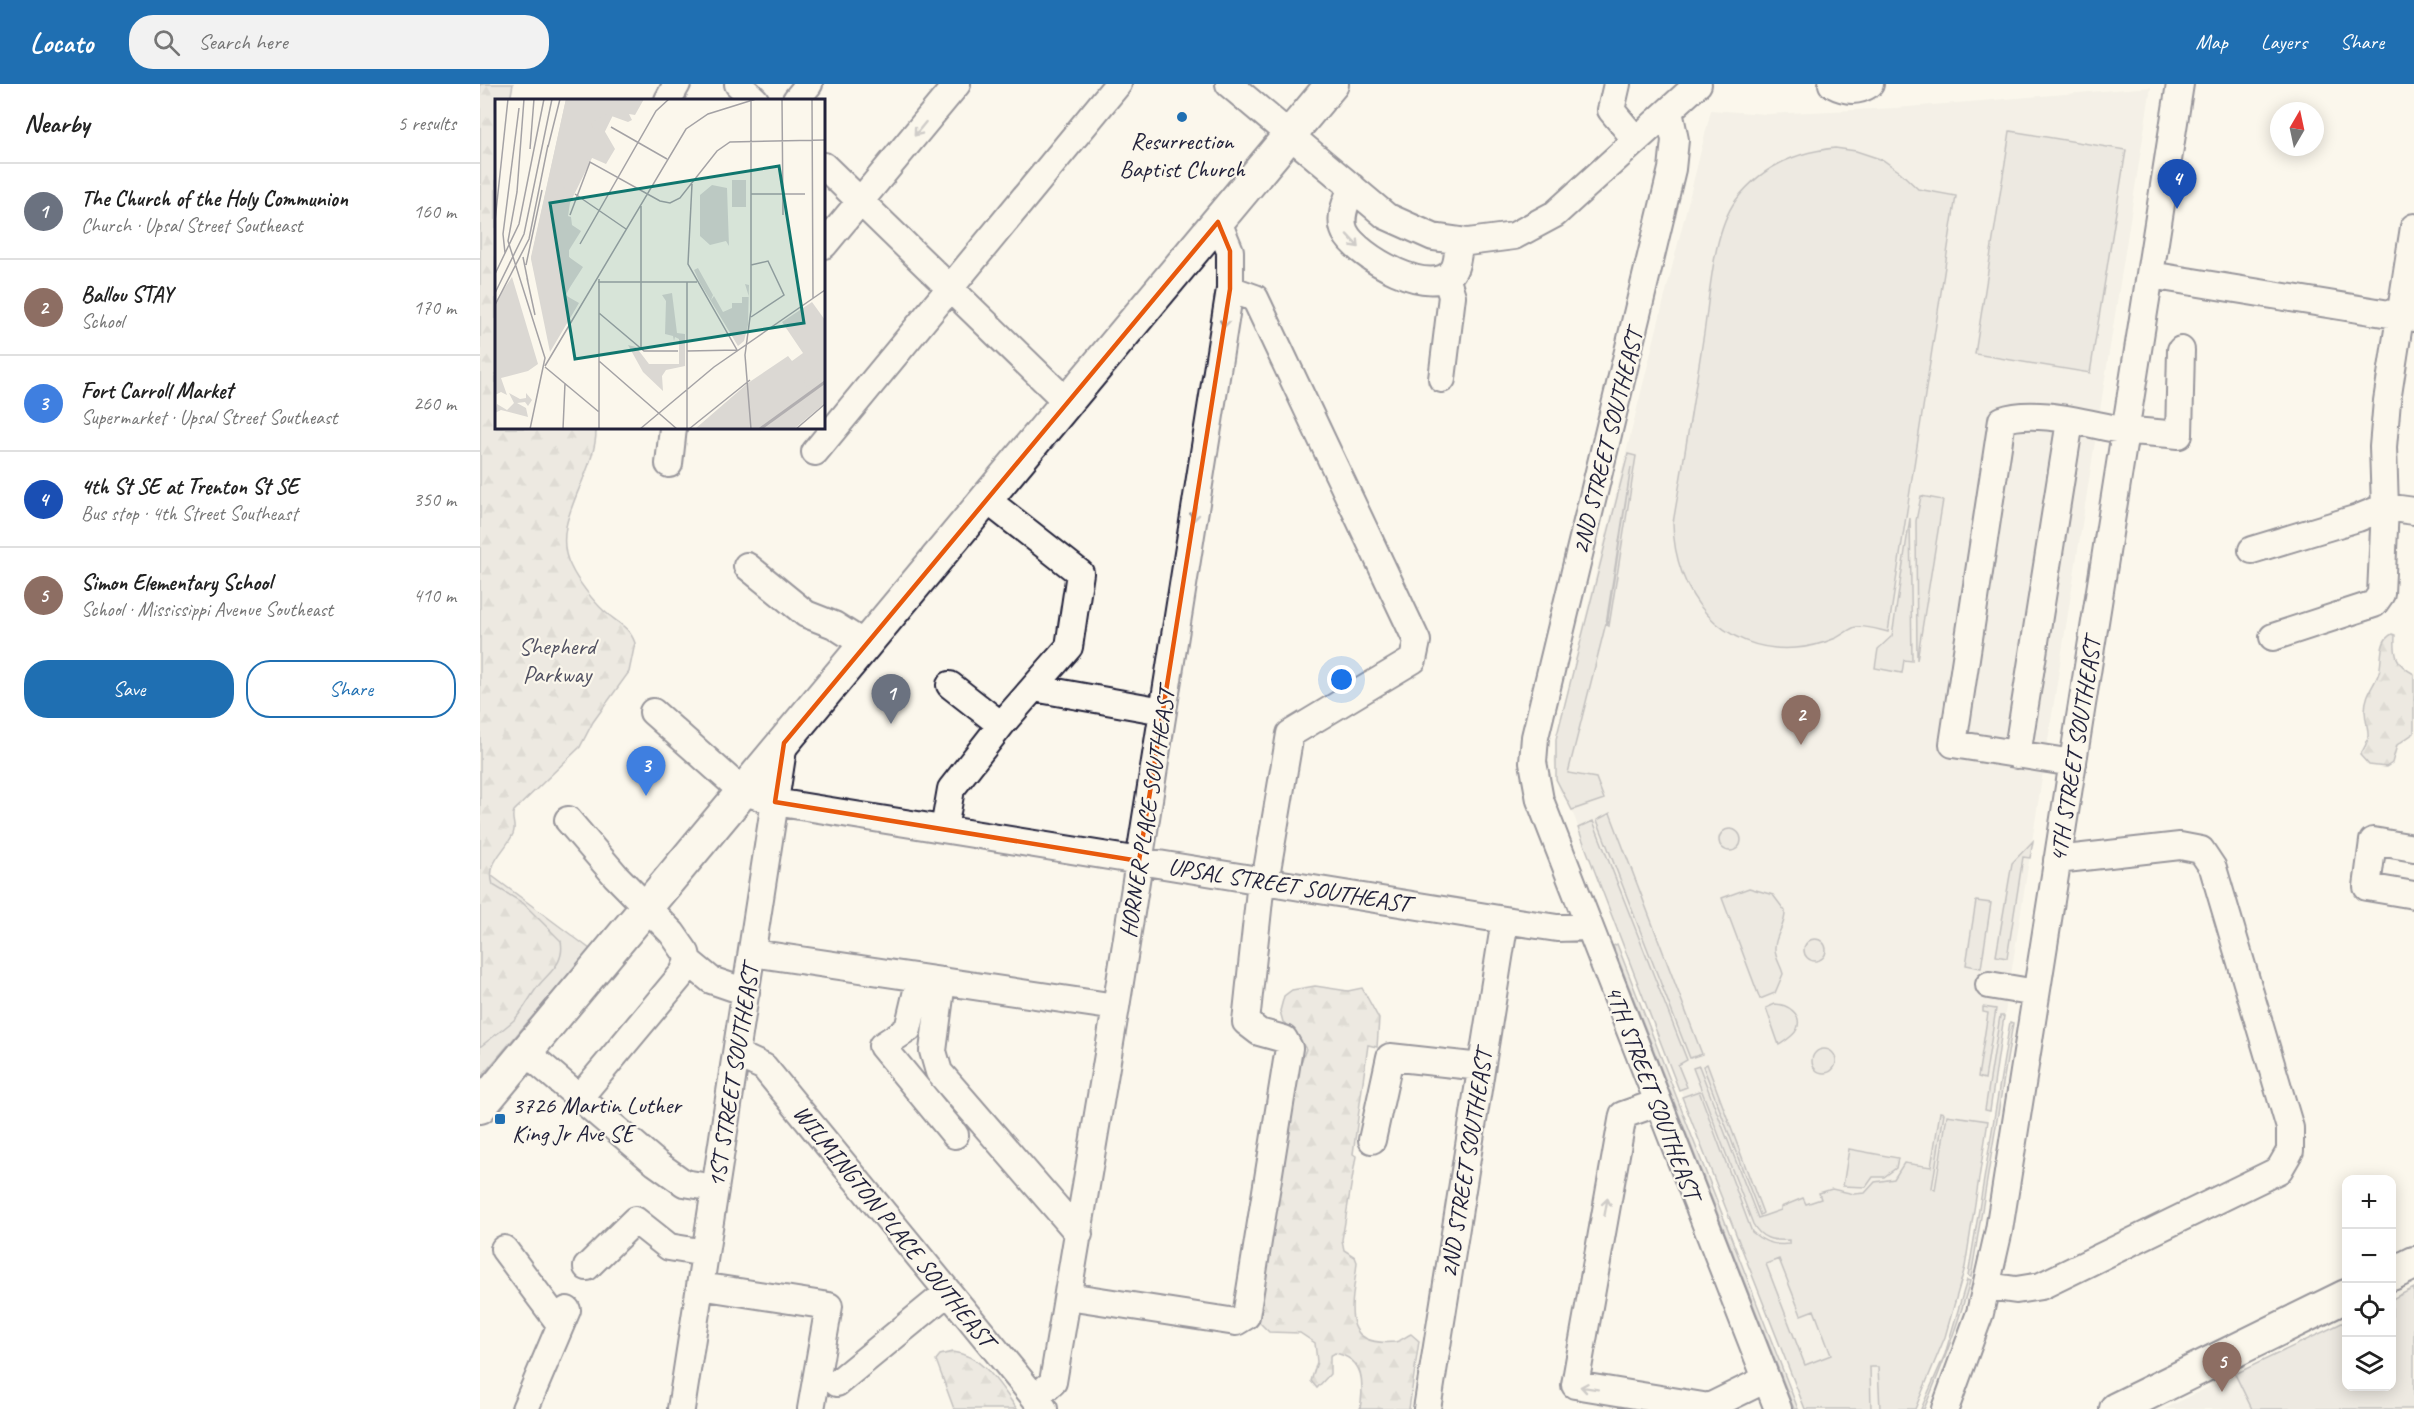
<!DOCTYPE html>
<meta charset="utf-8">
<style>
:root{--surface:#fff;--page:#f2f2f2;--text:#222;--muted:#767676;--line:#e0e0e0;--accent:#1f6fb2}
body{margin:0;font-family:Caveat,sans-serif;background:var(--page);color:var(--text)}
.controls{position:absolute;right:18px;bottom:18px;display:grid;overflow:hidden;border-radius:12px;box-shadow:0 3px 15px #0003}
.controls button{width:54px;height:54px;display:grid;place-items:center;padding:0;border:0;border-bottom:2px solid var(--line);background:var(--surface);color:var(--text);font:30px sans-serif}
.compass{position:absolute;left:1790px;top:18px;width:54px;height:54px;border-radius:50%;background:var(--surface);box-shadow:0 3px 15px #0003;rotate:9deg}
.you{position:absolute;left:862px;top:596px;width:21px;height:21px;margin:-15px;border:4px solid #fff;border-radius:50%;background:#1a73e8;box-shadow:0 0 0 9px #1a73e833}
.badge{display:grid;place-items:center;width:39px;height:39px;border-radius:50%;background:var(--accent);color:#fff;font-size:20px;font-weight:700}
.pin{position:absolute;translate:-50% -50px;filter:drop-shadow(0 2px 3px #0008)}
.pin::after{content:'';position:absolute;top:32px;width:21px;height:18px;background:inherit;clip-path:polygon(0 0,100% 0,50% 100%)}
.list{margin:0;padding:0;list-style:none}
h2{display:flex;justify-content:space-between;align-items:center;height:78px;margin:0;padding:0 24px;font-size:26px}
h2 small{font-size:20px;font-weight:400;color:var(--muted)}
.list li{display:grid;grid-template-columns:39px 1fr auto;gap:18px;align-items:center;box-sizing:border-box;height:96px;padding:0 24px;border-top:2px solid var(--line)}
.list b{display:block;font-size:22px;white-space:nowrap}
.list p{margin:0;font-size:20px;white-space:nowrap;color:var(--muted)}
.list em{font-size:20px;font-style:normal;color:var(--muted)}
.actions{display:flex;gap:12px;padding:18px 24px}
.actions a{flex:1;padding:14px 0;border:2px solid var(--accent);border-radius:24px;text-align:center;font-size:21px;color:var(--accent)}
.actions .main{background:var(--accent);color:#fff}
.icon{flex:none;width:33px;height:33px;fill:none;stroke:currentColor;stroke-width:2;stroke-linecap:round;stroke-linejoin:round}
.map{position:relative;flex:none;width:1934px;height:1325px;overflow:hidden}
header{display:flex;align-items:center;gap:36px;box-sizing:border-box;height:84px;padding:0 30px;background:var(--accent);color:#fff}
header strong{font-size:28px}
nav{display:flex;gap:33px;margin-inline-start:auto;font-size:21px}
.search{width:420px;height:54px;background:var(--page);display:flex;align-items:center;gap:15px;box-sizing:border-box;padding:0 21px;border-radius:24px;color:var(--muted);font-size:22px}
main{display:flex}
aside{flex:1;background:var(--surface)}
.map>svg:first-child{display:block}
.built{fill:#ebe7df}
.green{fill:#dbd8d3;stroke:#7e7d87;stroke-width:1.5;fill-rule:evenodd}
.forest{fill:url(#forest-firs);stroke:#7e7d87;stroke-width:1.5}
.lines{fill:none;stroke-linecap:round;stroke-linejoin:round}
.minor-casing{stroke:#22223b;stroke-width:30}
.major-casing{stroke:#22223b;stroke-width:36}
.minor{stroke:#fbf7ec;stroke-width:26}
.major{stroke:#fbf7ec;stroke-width:32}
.oneway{stroke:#99979c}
.marked{fill:none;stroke:#e8590c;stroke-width:4.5;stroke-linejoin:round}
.poi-dot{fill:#1f6fb2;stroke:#fbf7ec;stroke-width:2}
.labels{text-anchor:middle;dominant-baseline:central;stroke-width:4.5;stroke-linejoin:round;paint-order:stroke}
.poi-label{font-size:24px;fill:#22223b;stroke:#fbf7ec}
.street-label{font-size:24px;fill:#22223b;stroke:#fbf7ec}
.park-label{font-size:24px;fill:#505061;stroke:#fbf7ec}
.inset-river{fill:none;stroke:#b1aeb0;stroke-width:3}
.inset-road{fill:none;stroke:#a4a2a5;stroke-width:1.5}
.view{fill:#0f766e;fill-opacity:0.15;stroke:#0f766e;stroke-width:3}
.inset-edge{fill:none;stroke:#22223b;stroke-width:3}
</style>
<header>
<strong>Locato</strong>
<div class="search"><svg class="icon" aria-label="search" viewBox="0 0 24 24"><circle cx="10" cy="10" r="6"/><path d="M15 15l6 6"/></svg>Search here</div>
<nav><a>Map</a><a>Layers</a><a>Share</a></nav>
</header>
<main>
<aside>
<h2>Nearby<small>5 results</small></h2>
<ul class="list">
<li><span class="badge" style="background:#6b7280">1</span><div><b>The Church of the Holy Communion</b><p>Church · Upsal Street Southeast</p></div><em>160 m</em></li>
<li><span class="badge" style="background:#8d6e63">2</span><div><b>Ballou STAY</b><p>School</p></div><em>170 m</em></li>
<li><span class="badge" style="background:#3f7fe0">3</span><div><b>Fort Carroll Market</b><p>Supermarket · Upsal Street Southeast</p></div><em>260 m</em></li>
<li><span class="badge" style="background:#1a4fb4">4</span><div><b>4th St SE at Trenton St SE</b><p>Bus stop · 4th Street Southeast</p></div><em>350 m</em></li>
<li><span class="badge" style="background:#8d6e63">5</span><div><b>Simon Elementary School</b><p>School · Mississippi Avenue Southeast</p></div><em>410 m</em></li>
</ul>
<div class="actions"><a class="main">Save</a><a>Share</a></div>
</aside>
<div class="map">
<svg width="1934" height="1325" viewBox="0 0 1934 1325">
<defs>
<pattern id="forest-firs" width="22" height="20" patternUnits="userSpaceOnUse" patternTransform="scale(1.5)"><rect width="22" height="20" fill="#dbd8d3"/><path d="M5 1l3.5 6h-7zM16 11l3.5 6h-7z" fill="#bcb9b6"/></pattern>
</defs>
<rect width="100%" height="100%" fill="#fbf7ec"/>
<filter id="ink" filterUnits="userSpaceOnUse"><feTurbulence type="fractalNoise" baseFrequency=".0167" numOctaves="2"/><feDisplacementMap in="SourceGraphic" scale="12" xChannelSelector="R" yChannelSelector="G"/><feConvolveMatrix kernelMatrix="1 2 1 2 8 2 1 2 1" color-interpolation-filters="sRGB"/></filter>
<g filter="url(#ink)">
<path class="built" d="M1671 3 1485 1183 1465 1253 1435 1325H1325L1090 722 1079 706 1074 677 1076 655 1105 534 1231 26 1287 30 1415 24Z
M1755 1290 1772 1325H1684Z"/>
<path class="green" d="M1530 47 1646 66 1610 289 1495 270Z
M1355 64 1376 67 1403 76 1420 88 1438 105 1476 112 1408 548C1399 546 1385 541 1376 543 1370 544 1363 551 1356 554 1344 559 1330 563 1316 564 1241 570 1194 509 1193 439 1204 376 1214 312 1224 249 1230 210 1233 147 1256 116 1281 83 1315 68 1355 64Z
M1148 370 1156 372 1129 542 1127 541 1151 383 1126 539 1088 689 1116 694 1124 715 1092 726 1076 695V655Z
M1441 412 1463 416 1437 576 1436 437Z
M1430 434 1432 577 1424 576 1422 589 1395 584 1398 565 1412 552Z
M1130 729 1222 970 1210 974 1117 736Z
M1113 737 1207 976 1198 981 1207 1003 1199 1006 1098 744Z
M1239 756a11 11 0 1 1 22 0a11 11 0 1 1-22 0Z
M1553 757 1550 774 1543 773 1527 874 1516 872 1532 779Z
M0 783 110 865 0 994Z
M1269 804 1293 811 1305 827C1306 841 1296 849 1295 863 1294 873 1301 881 1303 890L1295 909 1280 915 1242 814Z
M1496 817 1511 819 1501 884 1486 881Z
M1324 866a11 11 0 1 1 22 0a11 11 0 1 1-22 0Z
M1137 860 1318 1325H1314L1133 862Z
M1295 920C1307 920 1323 930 1317 945 1314 952 1305 957 1299 961L1286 924Z
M1503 923 1516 925 1505 995 1498 993 1508 929 1503 928Z
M1520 932H1524L1510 1027 1505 1026Z
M1530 938 1533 939 1491 1193 1488 1192Z
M1332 977a12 12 0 1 1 24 0a12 12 0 1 1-24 0Z
M1227 980 1283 1129 1280 1131 1223 982Z
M1219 982 1278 1134 1301 1126V1123L1323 1114 1326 1120 1341 1115 1339 1109 1352 1105 1374 1110 1385 1109 1395 1098 1414 1095 1424 1079 1451 1083 1460 1028 1464 1029 1452 1104 1455 1106 1467 1031 1508 1037 1485 1183 1465 1253 1435 1325H1400L1398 1283H1390L1391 1325H1325L1202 1013 1219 1007 1272 1148C1283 1158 1295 1162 1309 1160V1156C1293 1157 1281 1155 1273 1140L1213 984ZM1299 1175 1321 1231 1334 1226 1351 1271 1325 1281 1286 1180Z
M1369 1065 1418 1074 1416 1084 1404 1093H1393L1386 1103 1363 1102Z
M1487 1196 1490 1197C1478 1241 1462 1283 1444 1325H1441L1465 1270Z
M1934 1204V1325H1772L1755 1290 1866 1237V1302H1912V1215Z"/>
<path class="forest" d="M0 0H33L30 16H16V344H116C118 390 67 438 91 483 97 496 113 517 124 527 136 538 149 542 155 559L149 588 113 638 100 663 34 727C30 735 37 741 33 750 24 769 6 778 13 801L43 819 81 857C85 878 71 887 59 901 50 912 44 926 34 936 23 946 11 954 0 963Z
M1912 550 1915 551C1914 570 1915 580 1934 590V649L1917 661 1912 679 1906 683 1889 681 1880 671C1894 650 1886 648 1885 627 1885 608 1896 600 1899 588 1903 575 1898 557 1912 550Z
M835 902 868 907 882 904 899 935 897 963 888 961 873 1070 876 1072 862 1156 864 1166 875 1173 877 1178C874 1216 856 1264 915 1258 921 1257 926 1252 931 1250L939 1257 929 1325H880C884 1300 885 1275 855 1269L850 1272V1290L837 1304 831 1297 837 1278 835 1259 820 1249 789 1248 778 1237 810 1007 826 965 812 944 803 938 800 927 804 912 812 906Z
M472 1268C503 1271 520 1301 537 1325H474L456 1276 460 1271Z"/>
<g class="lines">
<g class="minor-casing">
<path id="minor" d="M258 0 275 16
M749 0 906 132 953 153 988 158 1034 152 1075 130 1218 0
M1137 0 1131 26 1156 56
M1352 0C1365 7 1377 9 1390 0
M188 16 197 0
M316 16 329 0
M1189 27 1195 56 1192 85 1055 653 1053 678 1060 716 1298 1325
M344 82 588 319
M872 103C867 116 858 134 865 148 876 172 955 218 974 185 978 178 978 166 979 158
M1934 143 1907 317 1903 363 1905 423 1934 427
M344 161 477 0
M1670 191 1934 234
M750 205 775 214 937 557 933 576 810 650 785 798
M962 295 972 212 966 193
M335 368 638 0
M189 380 193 344
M1772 466 1878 434 1905 423 1901 510 1894 520 1793 553
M267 482 326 530 354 541 384 560
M470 601 521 641
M554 604 683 627
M173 628 262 707 295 718 1025 836 1077 844 1108 843
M1537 671 1590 337
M1593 679 1473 660 1522 336C1555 324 1607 340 1642 346 1661 348 1680 349 1699 351L1701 266
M88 736 136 792 192 849 206 869 208 877 203 889 99 1014
M464 745 471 705 521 641 589 563 600 489 507 416
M1934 764 1893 757 1887 803 1934 811
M272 869 636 923
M208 877 231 896 266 908
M440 894 428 945 402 962 475 1051
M462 897 453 967 459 988 599 1150
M1509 901 1556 909
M46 968 176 1079 204 1099 235 1104
M256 970 284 983 564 1325
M1177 1019 1143 1031 1095 1301 1229 1323 1286 1295
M892 1056 910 973 1001 983
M24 1165 80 1240
M107 1183 155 1136 189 1163 225 1169
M220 1202 349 1222 331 1325
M1508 1202 1536 1206 1561 1202 1799 1086 1810 1067V1044L1733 784 1721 766 1700 762 1577 776
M588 1212 756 1238 766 1232 809 964 804 955 779 948 766 938 781 797
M357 1299 468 1208
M555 1314 573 1298 636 923 750 205V167L738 138
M45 1325 87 1226
M201 1325 304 659
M947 1325 1025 836
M1465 1325 1500 1229 1519 1146 1700 0"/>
</g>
<g class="major-casing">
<path id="major" d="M0 1023 852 0
M1912 1190 1934 1179
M1636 1325 1866 1212"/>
</g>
<use href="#minor" class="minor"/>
<use href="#major" class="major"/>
</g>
<defs><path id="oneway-shaft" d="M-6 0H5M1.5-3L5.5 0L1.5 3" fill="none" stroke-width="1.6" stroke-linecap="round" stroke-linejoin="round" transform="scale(1.5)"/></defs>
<g class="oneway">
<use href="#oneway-shaft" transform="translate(440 45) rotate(129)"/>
<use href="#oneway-shaft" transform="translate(873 157) rotate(47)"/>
<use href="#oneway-shaft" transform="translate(745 235) rotate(99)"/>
<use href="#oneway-shaft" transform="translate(715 428) rotate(99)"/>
<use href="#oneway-shaft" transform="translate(1126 1123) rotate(-80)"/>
<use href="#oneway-shaft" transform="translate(1109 1304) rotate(-171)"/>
</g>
</g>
<path d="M0 0H1934V1325H0ZM738 138 750 167V205L659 777 295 718 304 659Z" fill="#fbf7ec" fill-opacity=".55" fill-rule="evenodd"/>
<path class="marked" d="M738 138 750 167V205L659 777 295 718 304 659Z"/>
<g class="poi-dot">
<circle cx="702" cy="33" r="6"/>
<rect x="14" y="1029" width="12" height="12" rx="3"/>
</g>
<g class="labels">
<g class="poi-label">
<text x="702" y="57">Resurrection<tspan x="702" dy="28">Baptist Church</tspan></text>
<text x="32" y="1021" text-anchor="start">3726 Martin Luther<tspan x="32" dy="28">King Jr Ave SE</tspan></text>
</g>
<g class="street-label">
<text transform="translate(1127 358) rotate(-76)">2ND STREET SOUTHEAST</text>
<text transform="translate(1595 666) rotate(-81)">4TH STREET SOUTHEAST</text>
<text transform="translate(667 729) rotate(-81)">HORNER PLACE SOUTHEAST</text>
<text transform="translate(809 801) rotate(9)">UPSAL STREET SOUTHEAST</text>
<text transform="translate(253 992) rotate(-81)">1ST STREET SOUTHEAST</text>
<text transform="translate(1173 1008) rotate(69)">4TH STREET SOUTHEAST</text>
<text transform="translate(986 1080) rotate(-81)">2ND STREET SOUTHEAST</text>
<text transform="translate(414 1142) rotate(51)">WILMINGTON PLACE SOUTHEAST</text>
</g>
<g class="park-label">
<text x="77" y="562">Shepherd<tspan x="77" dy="28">Parkway</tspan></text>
</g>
</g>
<g transform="translate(15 15)">
<rect width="330" height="330" fill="#fbf7ec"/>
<path d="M71 0 121 10 75 104 73 117 76 118 77 126 86 132 71 156 88 168 70 196 84 204 55 253 36 160ZM237 81H251V108H237ZM217 86 232 89 234 147 231 142 215 146 205 137V96ZM203 169 218 196 216 201 219 197 228 213 237 209V204H247V198H254L250 185 254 186 253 226 249 242 243 247 205 184 199 171ZM317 203 330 221V304L299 330H200L253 284 293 257 297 262 308 254 287 223Z" fill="#dbd8d3"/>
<path d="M71 0H149L140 16 134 15 137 21 133 23 111 15 96 24 98 29 109 31 120 50 111 65 95 58 84 73 65 75V83L73 94 59 103 60 117 74 132V158L84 169 71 196 81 207 68 229 59 231 54 241 36 158ZM17 178 43 265 33 272 6 279 12 296 6 293 0 296V203ZM177 194 182 234 190 235V267L171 271 167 277 168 292 148 273 133 246 141 248 154 265H184V240L180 238 179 242 178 237 170 235 171 202 167 196ZM330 256 328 276 312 288 309 283 314 270ZM14 294 25 300 31 299V294L37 301 33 307 30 303 22 304 31 309 33 318 6 311 0 314 2 305 12 311 19 304ZM317 302H322L321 308 297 330H276Z" fill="#dbd8d3"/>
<path class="inset-river" d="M265 330 330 283"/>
<path class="inset-road" d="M29 0 22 93 13 142 50 259 35 330M287 0 288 116M317 0 318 199M256 2V211L250 256 256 330M116 28 172 60M53 48 65 0M35 50 39 0M80 95 131 130M256 95H310M146 107V249M75 116 95 63 165 102 175 104 185 99 222 52 235 43 330 41M0 122 13 0M85 145 161 12 174 0M10 154 8 135 24 9M28 158 33 183M31 166 47 91M0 175 24 125 49 0M32 179 40 216M104 180V330M103 183H202M0 194 29 135 57 0M0 206 34 140 53 46M104 214 149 252H183M256 218 289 196 273 162 256 166M192 252 242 251 193 165 197 85M104 262 182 330M50 267 191 30 213 15 261 0M50 268 104 313M68 330 70 284M145 330 219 268 330 191M192 330V183M194 330 255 281M301 330 330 305"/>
<path class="view" d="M284 67 309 224 80 260 55 104Z"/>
<rect width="330" height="330" class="inset-edge"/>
</g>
</svg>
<div class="controls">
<button>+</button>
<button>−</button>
<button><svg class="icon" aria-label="locate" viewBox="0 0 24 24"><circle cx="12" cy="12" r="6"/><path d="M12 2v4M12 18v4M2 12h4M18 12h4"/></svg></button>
<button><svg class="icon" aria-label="layers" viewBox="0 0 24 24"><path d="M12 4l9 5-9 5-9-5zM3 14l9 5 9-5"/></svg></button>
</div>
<svg class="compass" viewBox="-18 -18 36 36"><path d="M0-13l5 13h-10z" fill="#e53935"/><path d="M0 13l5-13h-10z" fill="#767676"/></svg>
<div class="you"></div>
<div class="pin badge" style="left:411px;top:640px;background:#6b7280">1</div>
<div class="pin badge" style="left:1321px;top:661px;background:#8d6e63">2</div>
<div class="pin badge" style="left:166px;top:712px;background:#3f7fe0">3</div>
<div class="pin badge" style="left:1697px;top:125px;background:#1a4fb4">4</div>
<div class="pin badge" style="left:1742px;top:1308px;background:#8d6e63">5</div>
</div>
</main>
